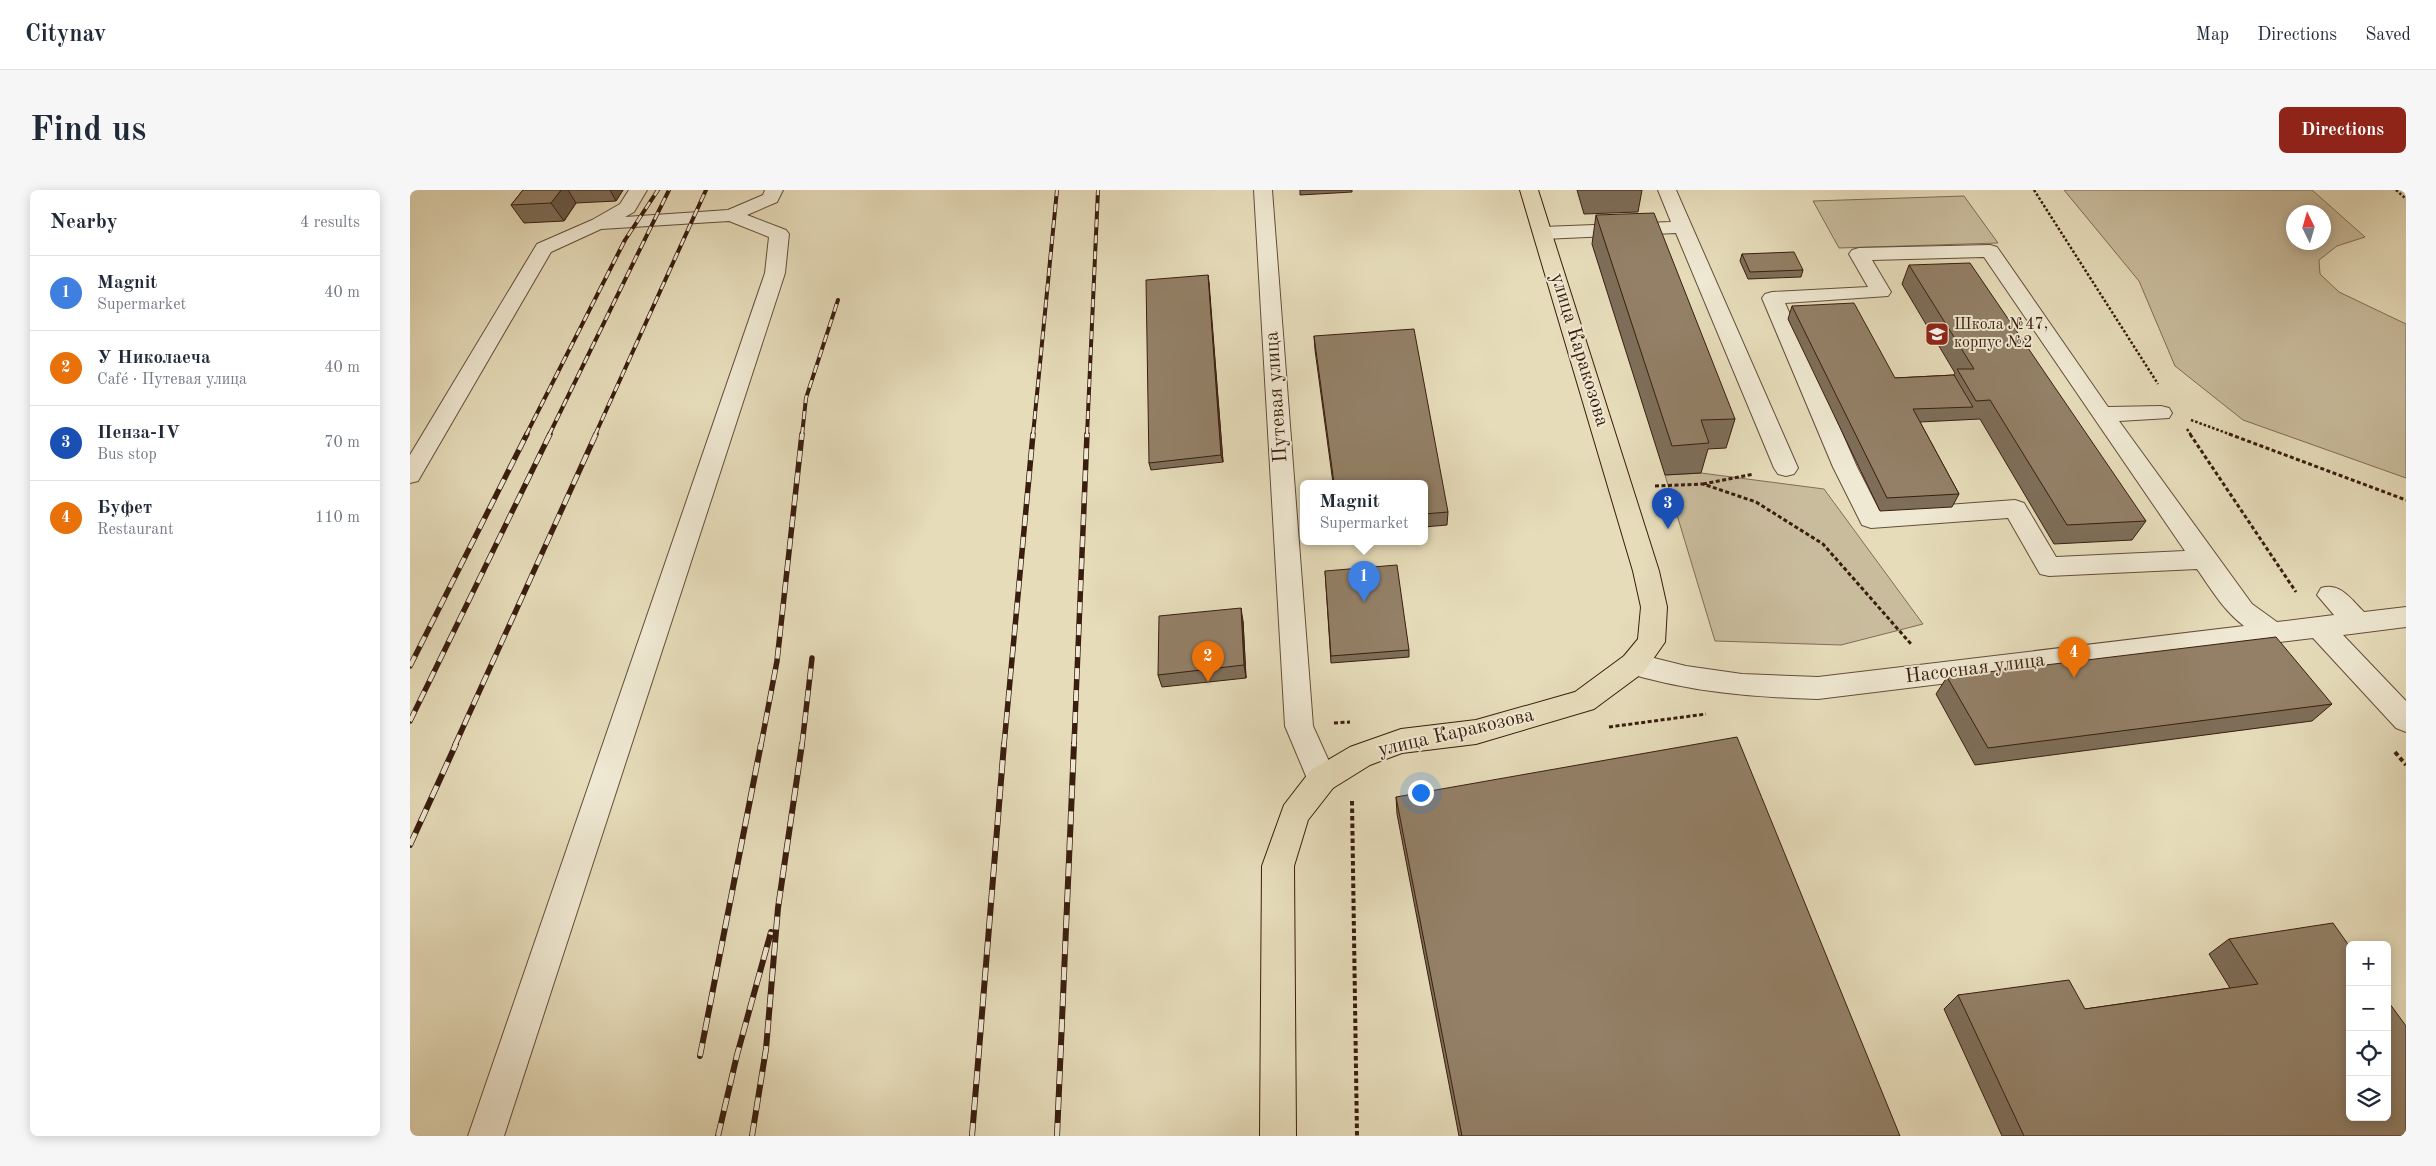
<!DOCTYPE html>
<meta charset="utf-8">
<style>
:root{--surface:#fff;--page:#f6f6f7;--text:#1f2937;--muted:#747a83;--line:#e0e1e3;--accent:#8f2418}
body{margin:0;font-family:"Old Standard TT",serif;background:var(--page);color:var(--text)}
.controls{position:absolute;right:15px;bottom:15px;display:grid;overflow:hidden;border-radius:8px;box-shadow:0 2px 12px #0003}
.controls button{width:45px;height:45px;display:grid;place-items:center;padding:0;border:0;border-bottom:1px solid var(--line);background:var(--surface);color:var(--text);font:25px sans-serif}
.compass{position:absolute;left:1876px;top:15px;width:45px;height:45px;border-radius:50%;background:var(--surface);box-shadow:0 2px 12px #0003;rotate:355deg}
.you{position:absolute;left:1010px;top:602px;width:18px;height:18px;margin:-12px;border:4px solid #fff;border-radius:50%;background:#1a73e8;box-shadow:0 0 0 8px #1a73e833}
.badge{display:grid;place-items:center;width:32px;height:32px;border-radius:50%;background:var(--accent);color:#fff;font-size:16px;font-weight:700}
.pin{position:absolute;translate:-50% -41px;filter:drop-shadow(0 1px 2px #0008)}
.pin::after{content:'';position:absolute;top:26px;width:18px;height:15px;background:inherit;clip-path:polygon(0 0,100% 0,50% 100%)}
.popup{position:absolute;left:890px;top:290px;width:128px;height:65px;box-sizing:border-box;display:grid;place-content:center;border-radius:8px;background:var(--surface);filter:drop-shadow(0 1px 4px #0005);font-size:16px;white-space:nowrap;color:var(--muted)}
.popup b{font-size:19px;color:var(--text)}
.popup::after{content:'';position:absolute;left:50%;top:100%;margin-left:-10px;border:10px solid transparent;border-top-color:var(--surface)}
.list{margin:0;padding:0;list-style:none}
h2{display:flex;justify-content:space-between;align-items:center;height:65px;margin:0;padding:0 20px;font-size:21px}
h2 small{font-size:16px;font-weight:400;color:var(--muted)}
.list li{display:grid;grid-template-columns:32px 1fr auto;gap:15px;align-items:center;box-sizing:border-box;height:75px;padding:0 20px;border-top:1px solid var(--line)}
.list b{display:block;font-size:19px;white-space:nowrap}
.list p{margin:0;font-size:16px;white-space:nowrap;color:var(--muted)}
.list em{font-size:16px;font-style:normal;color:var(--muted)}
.icon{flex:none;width:28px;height:28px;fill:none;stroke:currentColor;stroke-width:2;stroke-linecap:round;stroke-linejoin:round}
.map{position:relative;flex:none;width:1996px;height:946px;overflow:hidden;border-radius:8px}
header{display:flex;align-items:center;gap:30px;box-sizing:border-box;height:70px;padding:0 25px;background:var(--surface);border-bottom:1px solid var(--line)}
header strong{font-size:24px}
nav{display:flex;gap:28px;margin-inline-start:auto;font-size:18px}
.intro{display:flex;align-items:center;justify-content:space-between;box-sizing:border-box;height:120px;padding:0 30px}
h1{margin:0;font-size:35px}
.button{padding:12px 22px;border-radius:8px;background:var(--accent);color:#fff;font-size:18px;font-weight:700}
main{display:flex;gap:30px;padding:0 30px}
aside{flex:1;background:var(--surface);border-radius:8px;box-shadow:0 2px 12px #0003}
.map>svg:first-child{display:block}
.green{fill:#c9bc9d;stroke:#816c56;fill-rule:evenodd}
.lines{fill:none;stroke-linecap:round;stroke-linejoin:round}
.minor-casing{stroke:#644d39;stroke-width:2}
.major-casing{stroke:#391d0e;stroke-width:2}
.path-far2{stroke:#391d0e;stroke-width:2.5;stroke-dasharray:2.5 2;stroke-linecap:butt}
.path-far1{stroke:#391d0e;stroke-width:3;stroke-dasharray:4 2.5;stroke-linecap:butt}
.path{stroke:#391d0e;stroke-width:4;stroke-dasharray:4.5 3;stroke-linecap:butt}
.minor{fill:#efe8d2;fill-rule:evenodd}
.major{fill:#e6dcba;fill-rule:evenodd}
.rail-far2-casing{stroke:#391d0e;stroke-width:4}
.rail-far1-casing{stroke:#391d0e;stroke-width:5.5}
.rail-casing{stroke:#391d0e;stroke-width:6}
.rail-far2{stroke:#efe8d2;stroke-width:2.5;stroke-dasharray:8;stroke-linecap:butt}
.rail-far1{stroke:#efe8d2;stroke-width:4;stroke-dasharray:11;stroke-linecap:butt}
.rail{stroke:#efe8d2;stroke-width:4.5;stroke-dasharray:13;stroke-linecap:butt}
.wall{fill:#7e6e59;stroke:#391d0e}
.shaded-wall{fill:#675a48;stroke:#391d0e}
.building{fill:#938067;stroke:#391d0e}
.labels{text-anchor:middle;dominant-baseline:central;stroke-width:4;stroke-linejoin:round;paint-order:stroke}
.far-poi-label{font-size:16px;fill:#391d0e;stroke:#efe8d2;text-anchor:start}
.street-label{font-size:20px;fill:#391d0e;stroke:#efe8d2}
</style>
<header>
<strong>Citynav</strong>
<nav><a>Map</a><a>Directions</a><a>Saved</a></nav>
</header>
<div class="intro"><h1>Find us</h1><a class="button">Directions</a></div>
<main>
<aside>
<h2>Nearby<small>4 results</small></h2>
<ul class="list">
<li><span class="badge" style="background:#3f7fe0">1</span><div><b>Magnit</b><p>Supermarket</p></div><em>40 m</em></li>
<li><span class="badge" style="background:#e8710a">2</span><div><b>У Николаеча</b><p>Café · Путевая улица</p></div><em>40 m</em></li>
<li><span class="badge" style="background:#1a4fb4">3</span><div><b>Пенза-IV</b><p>Bus stop</p></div><em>70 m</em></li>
<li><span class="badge" style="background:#e8710a">4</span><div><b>Буфет</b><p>Restaurant</p></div><em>110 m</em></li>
</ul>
</aside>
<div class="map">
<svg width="1996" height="946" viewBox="0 0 1996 946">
<rect width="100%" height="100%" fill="#e6dcba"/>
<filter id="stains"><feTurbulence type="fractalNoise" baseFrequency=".004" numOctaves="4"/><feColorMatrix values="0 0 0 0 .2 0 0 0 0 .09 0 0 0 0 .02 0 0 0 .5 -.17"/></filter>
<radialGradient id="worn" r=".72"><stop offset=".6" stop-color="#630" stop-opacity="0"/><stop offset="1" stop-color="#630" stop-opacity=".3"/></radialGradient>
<path class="green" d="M1654 0H1902L1955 47 1927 56 1909 70 1910 84 1929 102 1996 134V288L1833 230 1765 176 1729 91ZM1914 22V52H1884V22Z
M1554 6 1588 53 1429 58 1403 11Z
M1291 283 1414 299 1513 434 1431 455 1305 451 1255 285Z"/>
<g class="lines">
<g class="minor-casing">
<path id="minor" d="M219 0H237L224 22 215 27 318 20 353 5 355 0H373L367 12 337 25 376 40 379 44 375 83 94 946H58L355 83 359 47 319 31 191 39 141 62 8 291 0 293V265L127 54 182 30 210 14Z
M844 0H862L903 536 927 589 923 598 912 602 901 598 875 536Z
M1248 0H1266L1388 278 1384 284 1376 286 1368 284 1364 278 1266 43 1133 49 1126 47 1123 43 1126 39 1133 37 1261 32Z
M1580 55 1587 57 1698 217 1751 216 1759 218 1762 223 1759 228 1709 231 1842 414 1867 432 1924 425 1907 405 1911 398C1930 392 1941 409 1954 422L1996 417V437L1933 445 1996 511V542L1986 538 1903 448 1408 509C1342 507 1278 502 1214 482L1210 474 1214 466 1224 463 1276 476 1332 484 1408 487 1834 436C1814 421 1801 399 1787 379L1639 386 1630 384 1598 328 1461 338 1452 335 1423 277 1352 108 1355 104 1362 102 1458 97 1439 64 1442 60 1449 58ZM1574 67 1775 361 1646 367 1614 313 1605 310 1469 320 1447 277 1375 113 1478 106 1481 102 1462 70Z"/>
</g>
<g class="major-casing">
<path id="major" d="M1110 0H1128L1249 381 1257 417 1255 452 1234 482 1184 519 1066 554 992 563 960 575 923 598 898 630 884 676 886 946H850L852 676 874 615 901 580 940 557 991 539 1066 530 1165 502 1214 466 1228 449 1231 417 1223 381Z"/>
</g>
<path class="path-far2" d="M1624 0 1748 194
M1986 0 1996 9
M1781 230 1822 245
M1777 239 1781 245"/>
<path class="path-far1" d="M1780 244 1886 402
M1819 244 1996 310
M1293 294 1344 284
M1245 296 1293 294 1346 312 1413 354 1501 454
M924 533 940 532
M1199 537 1296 524"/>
<path class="path" d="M1985 562 1996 575
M942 611 947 946"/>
<use href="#minor" class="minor"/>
<use href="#major" class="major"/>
<g class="rail-far2-casing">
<path id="rail-far2" d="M116 245 215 50 248 0
M139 245 259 0
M185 245 296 0
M392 245 396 208 428 110
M623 245 647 0
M677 245 688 0"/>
</g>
<g class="rail-far1-casing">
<path id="rail-far1" d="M0 476 117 244
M0 531 140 244
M45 555 186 244
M351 555 367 471 392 244
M392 555 402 468
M594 555 623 244
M664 555 677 244"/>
</g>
<g class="rail-casing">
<path id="rail" d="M0 655 46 554
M290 866 351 554
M308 946 327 865 361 742
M342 946 356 859 368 718 392 554
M562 946 594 554
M647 946 664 554"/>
</g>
<use href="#rail-far2" class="rail-far2"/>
<use href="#rail-far1" class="rail-far1"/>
<use href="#rail" class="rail"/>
</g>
<path class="wall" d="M113 0H213L206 11 166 13 154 31 114 33 101 15Z
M890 0H942V2L890 5Z
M1167 0H1232L1228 22 1174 24Z
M1186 25 1325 229 1316 258 1298 259 1291 283 1255 285 1182 54Z
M1332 64 1393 80 1391 87 1338 89 1330 71Z
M1499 75 1736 331 1722 350 1644 354 1570 229 1510 232 1549 304 1542 317 1470 321 1378 129 1382 116 1485 188 1544 185 1545 183 1492 94Z
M798 85 813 272 741 280 739 273Z
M904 146 1038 322 1037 335 1014 337V293H923L905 160Z
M915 381 999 460V467L921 473Z
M833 431 836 488 752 497 748 485Z
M1537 487 1922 514 1902 531 1565 575 1526 504Z
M986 607 1490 946H1049L987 624Z
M1819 749 1996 946H1592L1534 819 1548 805 1675 819 1820 798 1799 764Z"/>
<path class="shaded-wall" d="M151 0H158L166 13 154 31 141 13Z
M200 0H213L206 11Z
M798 85 799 92 813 272 811 265Z
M831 418 833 431 836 488 834 475Z"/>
<path class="building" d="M113 0H151L141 13 101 15Z
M1244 23 1325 229 1291 230 1299 253 1262 256 1186 25Z
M1384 62 1393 80 1340 82 1332 64Z
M1560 73 1736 331 1657 335 1580 210 1566 211 1547 179H1564L1499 75Z
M798 85 811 265 739 273 736 90Z
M1444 113 1485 188 1544 185 1563 217 1503 219 1549 304 1477 308 1382 116Z
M1004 139 1038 322 1014 324V293H924L904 146Z
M987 375 999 460 921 466 915 381Z
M831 418 834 475 748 485 749 426Z
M1866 447 1922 514 1578 558 1537 487Z
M1327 547 1490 946H1052L986 607Z
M1923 733 1940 757V927H1977V810L1996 836V946H1614L1548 805 1659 790 1675 819 1848 794 1819 749Z"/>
<defs>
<g id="school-square" transform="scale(1.25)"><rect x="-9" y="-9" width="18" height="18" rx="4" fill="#8f2418" stroke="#efe8d2"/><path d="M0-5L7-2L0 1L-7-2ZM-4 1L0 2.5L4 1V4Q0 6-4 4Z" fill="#fff"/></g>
</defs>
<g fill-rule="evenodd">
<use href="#school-square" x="1527" y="144"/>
</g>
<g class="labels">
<g class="far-poi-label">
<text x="1544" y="135">Школа №47,<tspan x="1544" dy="18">корпус №2</tspan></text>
</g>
<g class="street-label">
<text transform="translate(1169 160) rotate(73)">улица Каракозова</text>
<text transform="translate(867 207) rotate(-94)">Путевая улица</text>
<text transform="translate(1565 479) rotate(-7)">Насосная улица</text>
<text transform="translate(1046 543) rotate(-13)">улица Каракозова</text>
</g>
</g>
<rect width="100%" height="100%" filter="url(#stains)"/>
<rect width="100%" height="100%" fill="url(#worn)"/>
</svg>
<div class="controls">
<button>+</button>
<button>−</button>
<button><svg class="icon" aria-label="locate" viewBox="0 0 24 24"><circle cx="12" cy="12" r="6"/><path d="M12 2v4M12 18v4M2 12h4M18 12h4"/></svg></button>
<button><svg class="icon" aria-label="layers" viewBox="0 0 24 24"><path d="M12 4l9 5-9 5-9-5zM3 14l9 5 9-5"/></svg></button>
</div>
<svg class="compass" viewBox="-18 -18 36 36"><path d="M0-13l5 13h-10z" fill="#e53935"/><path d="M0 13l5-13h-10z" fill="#747a83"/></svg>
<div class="you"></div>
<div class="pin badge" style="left:954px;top:412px;background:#3f7fe0">1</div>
<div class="popup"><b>Magnit</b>Supermarket</div>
<div class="pin badge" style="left:798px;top:492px;background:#e8710a">2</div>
<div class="pin badge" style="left:1258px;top:339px;background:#1a4fb4">3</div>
<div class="pin badge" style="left:1664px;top:488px;background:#e8710a">4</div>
</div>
</main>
